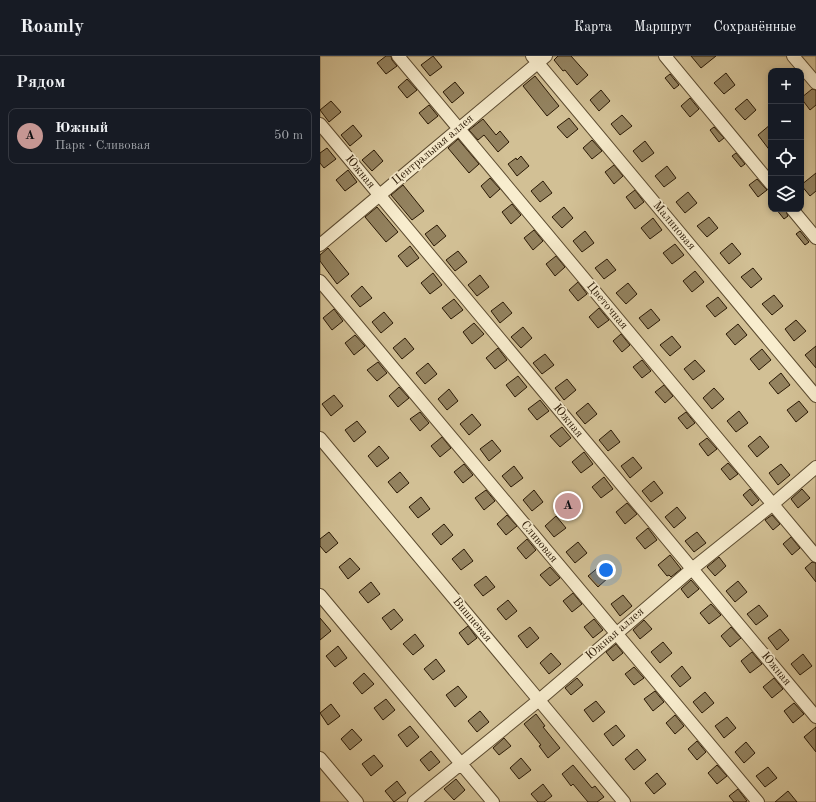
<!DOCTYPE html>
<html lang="ru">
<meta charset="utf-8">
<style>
:root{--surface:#171b24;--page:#242831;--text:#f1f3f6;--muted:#9ea1a6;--line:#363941;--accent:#c59692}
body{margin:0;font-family:"Old Standard TT",serif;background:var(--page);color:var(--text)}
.controls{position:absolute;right:12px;top:12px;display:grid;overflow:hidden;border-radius:8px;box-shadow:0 2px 6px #0003}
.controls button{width:36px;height:36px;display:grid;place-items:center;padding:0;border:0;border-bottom:1px solid var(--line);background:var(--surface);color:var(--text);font:20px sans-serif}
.you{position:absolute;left:286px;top:514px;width:14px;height:14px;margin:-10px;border:3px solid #fff;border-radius:50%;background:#1a73e8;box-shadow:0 0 0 6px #1a73e833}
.badge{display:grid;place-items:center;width:26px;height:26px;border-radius:50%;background:var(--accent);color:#111;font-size:13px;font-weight:700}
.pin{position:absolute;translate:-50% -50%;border:2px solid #fff;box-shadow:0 1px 4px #0006}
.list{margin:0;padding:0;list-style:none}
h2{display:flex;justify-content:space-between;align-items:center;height:52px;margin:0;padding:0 16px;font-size:17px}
h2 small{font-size:13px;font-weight:400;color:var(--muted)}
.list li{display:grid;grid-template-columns:26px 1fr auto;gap:12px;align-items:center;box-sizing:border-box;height:56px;margin:0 8px 8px;padding:0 8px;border:1px solid var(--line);border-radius:8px}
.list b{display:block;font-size:15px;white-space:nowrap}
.list p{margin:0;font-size:13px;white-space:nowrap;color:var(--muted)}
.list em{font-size:13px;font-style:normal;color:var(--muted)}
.icon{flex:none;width:22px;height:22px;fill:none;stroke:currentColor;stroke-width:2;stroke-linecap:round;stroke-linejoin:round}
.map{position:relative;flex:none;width:496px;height:746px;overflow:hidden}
header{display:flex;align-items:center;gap:24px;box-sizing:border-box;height:56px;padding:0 20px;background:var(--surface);border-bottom:1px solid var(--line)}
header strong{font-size:19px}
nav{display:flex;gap:22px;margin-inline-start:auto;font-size:14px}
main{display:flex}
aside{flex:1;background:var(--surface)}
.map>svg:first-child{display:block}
.green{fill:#d2c095;stroke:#7e6c4c;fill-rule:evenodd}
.building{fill:#93825f;stroke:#291804}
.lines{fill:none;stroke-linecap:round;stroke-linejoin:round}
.street-casing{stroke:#5c4b30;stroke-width:14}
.street{stroke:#f8edce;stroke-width:12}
.labels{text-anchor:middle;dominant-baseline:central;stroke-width:3.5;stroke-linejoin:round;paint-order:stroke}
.street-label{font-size:12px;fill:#291804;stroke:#f8edce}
</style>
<header>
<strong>Roamly</strong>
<nav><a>Карта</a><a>Маршрут</a><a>Сохранённые</a></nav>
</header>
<main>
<aside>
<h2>Рядом<small></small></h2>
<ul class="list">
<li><span class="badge">A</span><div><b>Южный</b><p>Парк · Сливовая</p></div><em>50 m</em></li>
</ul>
</aside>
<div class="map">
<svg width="496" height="746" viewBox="0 0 496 746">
<rect width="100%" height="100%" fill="#f5e3b3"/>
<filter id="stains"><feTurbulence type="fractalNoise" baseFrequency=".005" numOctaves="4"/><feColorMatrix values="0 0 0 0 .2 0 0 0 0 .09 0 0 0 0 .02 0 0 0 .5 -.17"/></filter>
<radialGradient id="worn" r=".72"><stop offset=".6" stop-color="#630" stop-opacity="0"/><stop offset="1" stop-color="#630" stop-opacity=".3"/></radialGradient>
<path class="green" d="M0 0H496V746H0ZM451 15H481V153H451Z"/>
<path class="building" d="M66 0H71L72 4 77 10 66 18 57 7Z
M113 0 122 11 110 20 101 9Z
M238 0H251L268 19 257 29 245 14 243 15 234 4Z
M371 0H396L381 12Z
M406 17 415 29 404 38 394 27Z
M350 18 359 29 354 33 345 22Z
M215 20 239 50 227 60 203 30Z
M87 23 97 34 87 42 78 31Z
M135 26 144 37 132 47 123 36Z
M492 33 496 34V49L490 54 481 42Z
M281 34 290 45 279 55 270 44Z
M370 42 379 53 370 61 361 50Z
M427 43 436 54 425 64 415 53Z
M11 45 21 56 9 66 0 54Z
M109 49 118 60 108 68 99 57Z
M302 59 312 70 300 79 291 68Z
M249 62 258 73 247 82 237 71Z
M163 63 176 79 180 75 189 86 178 96 164 79 158 84 149 74Z
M451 68V96L438 79Z
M33 69 42 80 30 90 21 79Z
M394 71 404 82 399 86 390 74Z
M138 83 159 108 149 117 128 92Z
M272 84 282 95 272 103 263 92Z
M325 85 334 97 322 106 313 95Z
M7 92 16 103 4 112 0 107V97Z
M54 94 63 105 52 115 42 104Z
M416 97 425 108 421 111 412 100Z
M201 100 209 110 197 120 188 108 196 102 197 104Z
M294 109 303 120 294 128 285 116Z
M347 110 356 122 344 131 335 120Z
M28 114 37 126 25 135 16 124Z
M496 117V135L490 140 481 129Z
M170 122 180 133 170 142 161 130Z
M437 123 447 134 438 141 429 129Z
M223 125 232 137 220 146 211 135Z
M83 129 104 155 92 164 71 139Z
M315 134 324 146 315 153 306 141Z
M368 136 377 147 365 157 356 146Z
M192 148 201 159 191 168 182 156Z
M57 151 78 176 66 186 45 161Z
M244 151 253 162 242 172 232 161Z
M456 153H465L468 160 464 163Z
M389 161 398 172 387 181 377 170Z
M333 162 342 174 330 183 321 172Z
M117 169 126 180 114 190 105 178Z
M214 174 223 185 213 194 204 182Z
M265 175 274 187 262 196 253 185Z
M480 175 489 186 485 189 476 178Z
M412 187 421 198 409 208 400 197Z
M355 188 364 199 352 208 343 197Z
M90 190 99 202 87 211 78 200Z
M8 192 29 218 17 228 0 205V199Z
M138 195 147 206 135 215 126 204Z
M236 200 245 211 235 220 226 208Z
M287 203 296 214 284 223 275 212Z
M433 212 442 223 431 232 421 221Z
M375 215 384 226 372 236 363 225Z
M113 217 122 229 110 238 101 227Z
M160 219 169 231 157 240 148 229Z
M258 226 267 238 258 245 249 234Z
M308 227 317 238 306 248 296 237Z
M42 230 52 242 40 251 31 240Z
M454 239 463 250 452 259 442 248Z
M398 241 407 252 395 261 386 250Z
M134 243 143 254 131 263 122 252Z
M183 246 192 257 180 267 171 255Z
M279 252 289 264 278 272 269 261Z
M14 253 23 265 12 274 3 262Z
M331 253 340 264 328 273 319 262Z
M64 256 73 267 61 277 52 266Z
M476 264 486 275 474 285 465 273Z
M154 267 164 278 152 288 143 276Z
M418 268 427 279 415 289 406 278Z
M203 271 212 282 201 292 191 281Z
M301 278 310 289 302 296 293 285Z
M35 279 45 290 34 299 25 287Z
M352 280 361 291 350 300 340 289Z
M85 282 94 293 82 303 73 292Z
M496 290V312L485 299Z
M178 292 187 304 175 313 166 302Z
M442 293 451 304 439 314 430 303Z
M225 298 234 309 222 318 213 307Z
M322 304 331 315 322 322 313 311Z
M375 304 385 315 373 324 364 313Z
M58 306 67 317 57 325 47 314Z
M108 307 117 318 105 328 96 317Z
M461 317 470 329 458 338 449 327Z
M198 320 207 331 195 341 186 329Z
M247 323 256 334 244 344 235 332Z
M344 329 353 340 345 347 335 336Z
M79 331 89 342 78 351 69 340Z
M394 332 404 343 392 353 383 342Z
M129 333 138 345 127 354 118 343Z
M14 339 23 350 11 360 2 348Z
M220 344 229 355 217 364 208 353Z
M479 345 488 356 476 366 467 354Z
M268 347 277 358 265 368 256 357Z
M419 355 428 367 416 376 407 365Z
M100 356 109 367 100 375 90 363Z
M366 356 375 367 367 373 358 362Z
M152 358 161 369 149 379 140 368Z
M37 365 46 376 34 386 25 374Z
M242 371 251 382 240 391 230 380Z
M291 374 300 386 288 395 279 384Z
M440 380 449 391 437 401 428 390Z
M122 381 131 392 120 401 111 390Z
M387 382 397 393 388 400 379 388Z
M172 384 181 395 169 405 160 393Z
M59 390 69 402 57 411 48 400Z
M264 396 273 408 261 417 252 406Z
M313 401 322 412 310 422 301 410Z
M408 407 418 418 410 424 401 413Z
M144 408 153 419 143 427 134 416Z
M461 408 470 419 458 429 449 417Z
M194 410 203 422 191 431 182 420Z
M80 416 89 427 77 437 68 426Z
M284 421 293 433 281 442 272 431Z
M334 425 343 437 331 446 322 435Z
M430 433 439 444 432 450 423 439Z
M482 433 490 442 478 452 471 443Z
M166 434 175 445 164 454 155 442Z
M214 434 223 446 212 455 203 444Z
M101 441 110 453 98 462 89 451Z
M307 447 317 458 305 468 296 456Z
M357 451 366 462 354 472 345 461Z
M187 459 197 470 186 479 177 468Z
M452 459 460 468 453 474 445 464Z
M236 460 246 472 234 481 225 470Z
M124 468 133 479 121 489 112 478Z
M328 472 337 484 325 493 316 482Z
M9 476 18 487 6 497 0 490V483Z
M377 476 386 487 374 496 365 485Z
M471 481 480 492 472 499 463 488Z
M207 483 216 494 206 503 197 492Z
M258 486 267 497 255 507 246 496Z
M144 493 153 505 141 514 132 503Z
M350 499 361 513 351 521 349 519 347 520 338 509Z
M399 501 406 510 395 520 387 511Z
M30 502 40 513 28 523 19 511Z
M492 506 496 507V526L485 512Z
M280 510 289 521 278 531 268 520Z
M230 511 240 522 230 530 220 519Z
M166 520 175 531 163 540 154 529Z
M371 524 379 533 368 542 361 533Z
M418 525 427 536 415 546 406 535Z
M51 526 60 538 48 547 39 536Z
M253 537 262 548 252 556 243 545Z
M303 539 312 550 300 560 291 548Z
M188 544 197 555 186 564 177 553Z
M391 548 401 559 389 568 380 557Z
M439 549 448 560 436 569 427 558Z
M74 553 83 564 71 574 62 562Z
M0 562 11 575 0 584Z
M274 563 283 574 273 582 264 571Z
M324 564 332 573 320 583 313 574Z
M148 570 157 582 148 589 139 577Z
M210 571 219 582 207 592 198 580Z
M411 571 421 582 410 591 401 580Z
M460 573 469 584 457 594 448 582Z
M95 578 104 590 93 599 83 588Z
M343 586 352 597 340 607 331 596Z
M296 588 303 597 293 605 286 596Z
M18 590 27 602 15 611 6 600Z
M432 596 442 608 430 617 421 605Z
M231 597 241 608 229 618 220 607Z
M483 598 492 610 480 619 471 608Z
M116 603 125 615 113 624 104 613Z
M362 610 371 622 360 631 351 620Z
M314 611 324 622 314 629 305 618Z
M44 617 54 628 42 638 33 627Z
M257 622 263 629 251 639 245 632Z
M454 622 463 633 452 642 443 631Z
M138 630 147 641 135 651 126 639Z
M335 635 344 646 333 655 324 643Z
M385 636 394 647 382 657 373 646Z
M66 643 75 654 63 664 54 652Z
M276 645 285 656 273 666 264 654Z
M474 647 484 658 473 667 464 655Z
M11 648 20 660 8 669 0 657Z
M160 655 169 666 157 676 148 665Z
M216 658 225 670 223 671 240 692 228 702 219 690 221 689 204 668Z
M355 659 364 670 355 678 346 667Z
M407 661 416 672 404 682 395 670Z
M296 669 305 680 293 690 284 678Z
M90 670 99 681 87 691 78 679Z
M496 671V696L484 681Z
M32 673 42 684 30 694 21 683Z
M184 682 191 690 179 699 173 692Z
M377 685 386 696 377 704 368 693Z
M426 686 435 697 424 707 415 696Z
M317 693 326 704 314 714 305 703Z
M111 695 120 706 109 715 100 704Z
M54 699 63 710 51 720 42 708Z
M201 702 211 714 199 723 190 712Z
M253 709 272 732 275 730 284 741 277 746H268L253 728 251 730 242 718Z
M397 709 407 720 397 728 388 717Z
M448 711 457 722 445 731 436 720Z
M337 717 346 728 334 738 325 727Z
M136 723 145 734 134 744 124 733Z
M77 725 86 737 74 746 65 735Z
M223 728 232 740 224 746H218L211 738Z
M418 733 427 745 425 746H414L409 740Z
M468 735 477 746H455Z"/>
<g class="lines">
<g class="street-casing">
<path id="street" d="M78 0 496 500
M212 0 496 340
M345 0 451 128
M473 0 496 27
M0 68 496 661
M472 153 496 182
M0 189 226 0
M0 225 438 746
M0 382 304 746
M0 539 173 746
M0 702 37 746
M94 746 219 644 372 513 453 448 496 411"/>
</g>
<use href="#street" class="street"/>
</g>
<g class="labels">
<g class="street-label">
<text transform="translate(113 94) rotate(-40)">Центральная аллея</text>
<text transform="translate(40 116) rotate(50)">Южная</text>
<text transform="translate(354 170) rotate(50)">Малиновая</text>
<text transform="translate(287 250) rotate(50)">Цветочная</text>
<text transform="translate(248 365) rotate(50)">Южная</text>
<text transform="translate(219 486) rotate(50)">Сливовая</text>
<text transform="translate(152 564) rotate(50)">Вишневая</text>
<text transform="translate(295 578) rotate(-41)">Южная аллея</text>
<text transform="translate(456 613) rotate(50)">Южная</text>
</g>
</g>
<rect width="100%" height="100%" filter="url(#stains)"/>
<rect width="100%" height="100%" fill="url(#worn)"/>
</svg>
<div class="controls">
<button>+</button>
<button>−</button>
<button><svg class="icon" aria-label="locate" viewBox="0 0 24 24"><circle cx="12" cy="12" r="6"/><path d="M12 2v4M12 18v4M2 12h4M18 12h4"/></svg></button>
<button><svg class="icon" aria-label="layers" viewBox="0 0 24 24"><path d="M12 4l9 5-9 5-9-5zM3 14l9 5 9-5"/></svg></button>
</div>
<div class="you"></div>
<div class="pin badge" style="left:248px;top:450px">A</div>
</div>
</main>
